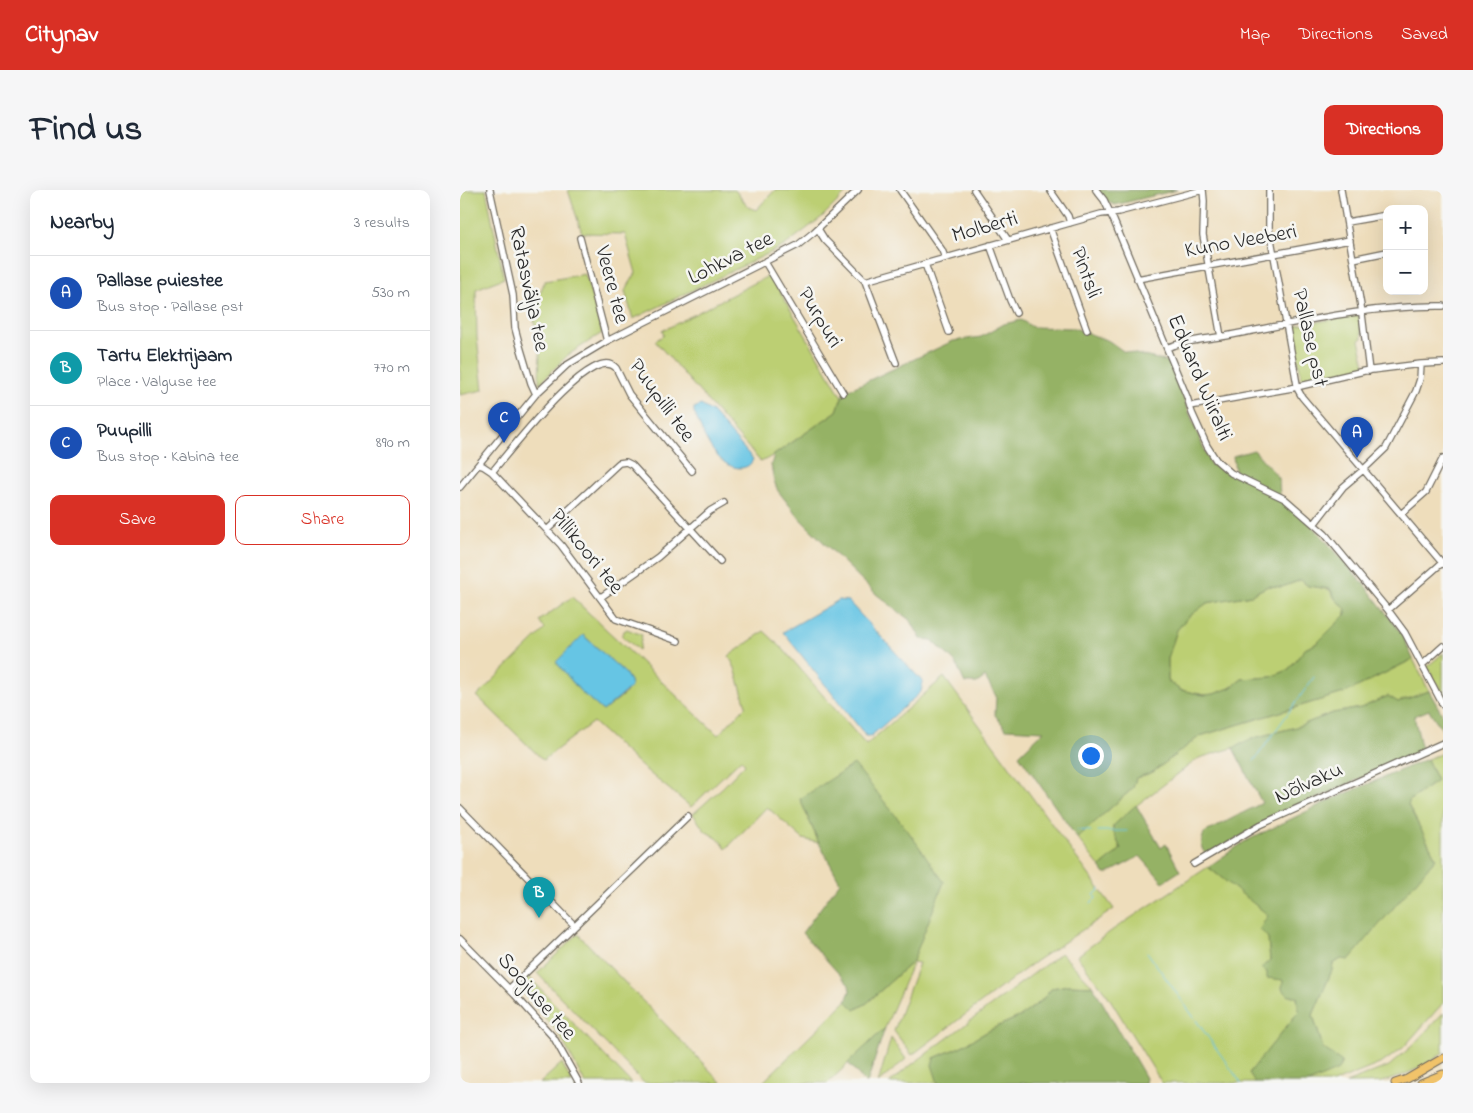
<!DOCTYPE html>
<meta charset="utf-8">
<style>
:root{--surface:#fff;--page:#f6f6f7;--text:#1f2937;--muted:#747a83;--line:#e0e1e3;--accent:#d93025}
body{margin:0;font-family:"Indie Flower",sans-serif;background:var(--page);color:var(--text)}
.controls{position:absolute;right:15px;top:15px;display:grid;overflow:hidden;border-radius:10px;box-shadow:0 5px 20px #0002}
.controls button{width:45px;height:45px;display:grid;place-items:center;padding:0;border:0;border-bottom:1px solid var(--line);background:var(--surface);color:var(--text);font:25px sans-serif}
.you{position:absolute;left:630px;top:565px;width:18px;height:18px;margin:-12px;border:4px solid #fff;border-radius:50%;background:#1a73e8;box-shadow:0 0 0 8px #1a73e833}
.badge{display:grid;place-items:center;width:32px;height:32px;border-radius:50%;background:var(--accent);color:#fff;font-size:16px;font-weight:700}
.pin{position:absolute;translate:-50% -41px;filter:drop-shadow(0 1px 2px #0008)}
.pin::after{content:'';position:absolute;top:26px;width:18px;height:15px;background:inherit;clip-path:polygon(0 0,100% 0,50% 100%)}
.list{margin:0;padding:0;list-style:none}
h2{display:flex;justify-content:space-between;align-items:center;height:65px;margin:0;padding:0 20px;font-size:21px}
h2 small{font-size:16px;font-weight:400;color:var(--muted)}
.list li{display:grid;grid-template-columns:32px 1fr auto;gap:15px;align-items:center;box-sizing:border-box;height:75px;padding:0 20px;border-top:1px solid var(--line)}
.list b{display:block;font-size:19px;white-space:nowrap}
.list p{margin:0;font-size:16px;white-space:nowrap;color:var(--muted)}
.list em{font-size:16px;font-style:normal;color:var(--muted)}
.actions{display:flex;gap:10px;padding:15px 20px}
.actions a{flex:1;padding:11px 0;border:1px solid var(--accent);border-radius:10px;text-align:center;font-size:18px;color:var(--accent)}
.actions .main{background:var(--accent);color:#fff}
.map{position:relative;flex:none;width:983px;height:893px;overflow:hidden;border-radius:10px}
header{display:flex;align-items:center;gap:30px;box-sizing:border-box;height:70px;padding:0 25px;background:var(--accent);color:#fff}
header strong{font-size:24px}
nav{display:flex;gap:28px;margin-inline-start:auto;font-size:18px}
.intro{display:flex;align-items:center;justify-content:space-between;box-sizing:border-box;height:120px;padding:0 30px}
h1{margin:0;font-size:35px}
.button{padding:12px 22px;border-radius:10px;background:var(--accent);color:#fff;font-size:18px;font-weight:700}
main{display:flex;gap:30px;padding:0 30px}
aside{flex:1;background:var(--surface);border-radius:10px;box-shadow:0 5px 20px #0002}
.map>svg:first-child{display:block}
.green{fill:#bccf73;stroke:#747d4f;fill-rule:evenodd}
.forest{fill:#95b265;stroke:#606e48;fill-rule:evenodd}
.water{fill:#66c5e4;stroke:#487888}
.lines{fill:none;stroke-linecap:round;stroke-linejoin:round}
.stream{stroke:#66c5e4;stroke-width:1}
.minor-casing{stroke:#6f695d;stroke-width:8}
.major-casing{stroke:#6f695d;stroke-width:9}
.minor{stroke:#fff;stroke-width:5.5}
.major{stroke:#f1c36a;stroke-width:7}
.labels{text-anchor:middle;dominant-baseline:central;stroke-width:5;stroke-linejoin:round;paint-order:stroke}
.street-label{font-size:22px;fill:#2b2b2b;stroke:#f6f6f2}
</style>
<header>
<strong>Citynav</strong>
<nav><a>Map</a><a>Directions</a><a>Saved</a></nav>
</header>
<div class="intro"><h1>Find us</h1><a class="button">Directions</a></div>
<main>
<aside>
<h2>Nearby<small>3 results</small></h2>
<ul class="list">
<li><span class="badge" style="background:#1a4fb4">A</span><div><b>Pallase puiestee</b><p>Bus stop · Pallase pst</p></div><em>530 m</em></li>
<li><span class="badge" style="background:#0f9aa8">B</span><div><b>Tartu Elektrijaam</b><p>Place · Valguse tee</p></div><em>770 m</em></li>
<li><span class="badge" style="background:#1a4fb4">C</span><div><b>Puupilli</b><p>Bus stop · Kabina tee</p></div><em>890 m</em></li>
</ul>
<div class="actions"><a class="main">Save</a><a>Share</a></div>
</aside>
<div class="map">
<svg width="983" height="893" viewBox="0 0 983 893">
<rect width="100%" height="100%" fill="#f6f6f2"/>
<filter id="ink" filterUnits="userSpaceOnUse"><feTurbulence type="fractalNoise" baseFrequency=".02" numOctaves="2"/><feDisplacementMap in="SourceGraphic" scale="10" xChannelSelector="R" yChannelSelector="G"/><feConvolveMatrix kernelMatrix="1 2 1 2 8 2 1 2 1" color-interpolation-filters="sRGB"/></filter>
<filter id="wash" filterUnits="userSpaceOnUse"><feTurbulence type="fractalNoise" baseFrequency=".0096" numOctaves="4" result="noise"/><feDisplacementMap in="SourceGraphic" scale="20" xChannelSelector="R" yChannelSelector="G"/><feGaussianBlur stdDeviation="1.12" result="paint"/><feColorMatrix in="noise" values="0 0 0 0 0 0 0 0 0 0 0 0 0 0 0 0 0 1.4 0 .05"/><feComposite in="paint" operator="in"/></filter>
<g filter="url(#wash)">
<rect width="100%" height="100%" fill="#edb"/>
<path class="green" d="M0 0H26L44 88 16 99 17 148 23 200 0 205Z
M108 0H275L288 17 296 20 315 0H389L362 27 324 56 173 129 165 101 176 83 165 44 122 43Z
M125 84 142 143 108 165 79 194 80 159 72 121 85 91Z
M310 85 382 207 377 221 314 265 301 272 195 151 204 145 202 141Z
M899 125 902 148 899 150 906 179 842 191 832 136Z
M841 390 848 396 869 399 876 410 887 419 886 424 857 453 845 459 828 480 811 487 782 489 770 498 754 504 744 505 720 500 708 491V468L717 440 726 428 747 413 791 405 808 396 822 397Z
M112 407 258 545 286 516 275 478 269 466 304 441 323 459 406 555 484 487 654 719 576 771 452 865 434 841 459 773 453 772 425 838 368 893H302L386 811 395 820 407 813 453 771 340 609 359 653 343 649 307 617 266 659 260 650 245 641 233 624 263 597 285 574 281 569 231 617 182 577 133 532 83 570 17 506 85 439 79 431ZM123 445 165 483 170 491 166 503 143 521 120 501 96 472Z
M167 439 182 445 179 460 162 446 164 441Z
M983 463V504L967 477Z
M953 469 969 501 938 512 928 506 901 518 873 523 836 537 794 548 773 558 739 568 677 615 653 636V641L661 659 640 677 617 648 673 598 676 588 693 582 740 546 887 502Z
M983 563V813L943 858 922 873 873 893H848L855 889 863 858 853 825 872 780 873 774 881 769 976 668 948 615 950 610 977 591 967 569Z
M748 677 809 725 808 748 810 770 823 790 837 806 839 821 789 884 795 893H702L648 806 617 766 654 739Z
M118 744 262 893H184L77 783Z
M601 763 633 796 608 795 592 798 581 811 561 826 534 838 500 857 474 868 478 893H429L446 879Z
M68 786 171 893H125L99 844 59 798Z
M983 823V863C967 875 942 887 922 892 912 893 897 893 886 893L929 876 952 856Z
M431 848 446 869 418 893Z
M102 873 112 893H80Z"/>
<path class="forest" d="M636 0H717L655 15 644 10Z
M561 130 572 137 614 138 649 151 663 161 709 172 750 274 776 287 773 266 794 260 819 288 820 308 817 306 845 329 858 342 907 398 942 444 953 469 887 502 740 546 693 582 676 588 673 598 617 648 559 565 584 541 546 539 535 525 536 506 525 487 517 493H505L495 472 472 450 461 449 451 431 416 404 341 330 318 301 314 291 311 275 314 265 377 221 384 202 493 151 521 147 544 134ZM841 390 848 396 870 399 876 410 886 419V424L857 453 845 459 828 480 811 487 782 489 770 498 754 504 744 505 720 500 708 491V468L717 440 727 428 747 413 791 405 808 396 822 397Z
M969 501 983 526V541L969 520 954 526 962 560 809 630 748 665C739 660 741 652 744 643L802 613 773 558 794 548 836 537 873 523 901 518 928 506 938 512Z
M967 569 977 591 950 610 948 615 976 668 889 770 881 769 873 774 872 780 853 825 863 858 882 872 878 880 848 893H795L789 883 839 821 837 806H829L822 799 823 790 807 788V782L801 778 810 770 808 748 800 739 808 725 748 677 784 652 868 611Z
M394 574 448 641 484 692 453 771 407 813 395 820 386 811 390 801 389 795 342 743 380 692 359 653 340 609Z
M676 615 701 658 706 654 720 681 703 692 680 666 647 684H645L640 677 661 659 653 641V636Z
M608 795 633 796 686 888 685 893H478L472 875 474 868 500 857 534 838 561 826 581 811 592 798Z
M425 838 407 893H406L388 873Z"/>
<path class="water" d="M241 215 252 222 293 269C291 275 287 277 281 278 255 278 242 241 234 222V218Z
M379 410 388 411 463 492 461 502 411 546H406L323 442Z
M123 445 165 483 170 491 171 497 143 521 120 501 96 472Z"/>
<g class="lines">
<path class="stream" d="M794 571 854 487
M617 640 631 641
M638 641H667
M631 713 636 708 634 705 640 699
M687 762 781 893"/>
</g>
</g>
<g filter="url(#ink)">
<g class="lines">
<g class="minor-casing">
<path id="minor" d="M30 0 53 105 55 138 59 153 71 193 76 204
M440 0 482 60 485 68
M514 0 548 50
M590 0 608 26 610 33
M636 0 644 10 654 31 727 207 732 223 747 256 756 270 771 283 825 309 865 344 928 420 945 443 983 515
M743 0 744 11 743 45 761 147
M809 0V38L838 200 842 207 983 374
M881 0 901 116 909 181
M887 32 927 25
M590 38 627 140
M358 39 365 50 405 91 436 173
M120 48 147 151
M530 55 550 110 556 123
M893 69 927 62
M305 72 383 203
M465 74 489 142
M677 89 890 50
M405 91 641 24 658 22 743 0
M707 158C724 150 751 149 771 145 840 132 912 115 983 116
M730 216 832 198 904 181 961 174 983 173
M19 275 23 276 32 282 101 355 156 429 218 451
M32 282C47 265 133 151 156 178L169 204 232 281
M0 297 76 204 107 175 147 151 338 55 354 42 398 0
M941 324 966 302 983 268
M855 333 883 297 903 280 926 258 956 201 960 189 961 174
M87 340 159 273 166 272 172 275 260 371
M141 407 198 367 250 321 264 313
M928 420 983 372
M962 475 983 456
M0 618 114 735
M734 674 800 635 983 553
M0 749 55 805 94 848 119 893
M49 799 228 626
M971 893 983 889"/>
</g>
<g class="major-casing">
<path id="major" d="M935 893 947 889 983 868
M961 893 983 884"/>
</g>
<use href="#minor" class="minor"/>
<use href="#major" class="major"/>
</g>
</g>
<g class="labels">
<g class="street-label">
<text transform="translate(525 38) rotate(-16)">Molberti</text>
<text transform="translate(781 52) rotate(-10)">Kuno Veeberi</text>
<text transform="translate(271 69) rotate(-27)">Lohkva tee</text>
<text transform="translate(625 83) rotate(70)">Pintsli</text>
<text transform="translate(151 95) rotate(75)">Veere tee</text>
<text transform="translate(68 99) rotate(78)">Ratasvälja tee</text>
<text transform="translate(359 128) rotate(59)">Purpuri</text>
<text transform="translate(849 148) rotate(77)">Pallase pst</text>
<text transform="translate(739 188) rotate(67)">Eduard Wiiralti</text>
<text transform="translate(201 211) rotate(54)">Puupilli tee</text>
<text transform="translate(126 362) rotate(51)">Pillikoori tee</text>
<text transform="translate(849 594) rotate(-24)">Nõlvaku</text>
<text transform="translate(76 807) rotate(49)">Soojuse tee</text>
</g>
</g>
</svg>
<div class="controls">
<button>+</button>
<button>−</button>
</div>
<div class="you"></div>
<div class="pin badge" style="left:897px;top:268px;background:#1a4fb4">A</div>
<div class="pin badge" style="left:79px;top:728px;background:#0f9aa8">B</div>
<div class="pin badge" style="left:44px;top:253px;background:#1a4fb4">C</div>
</div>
</main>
